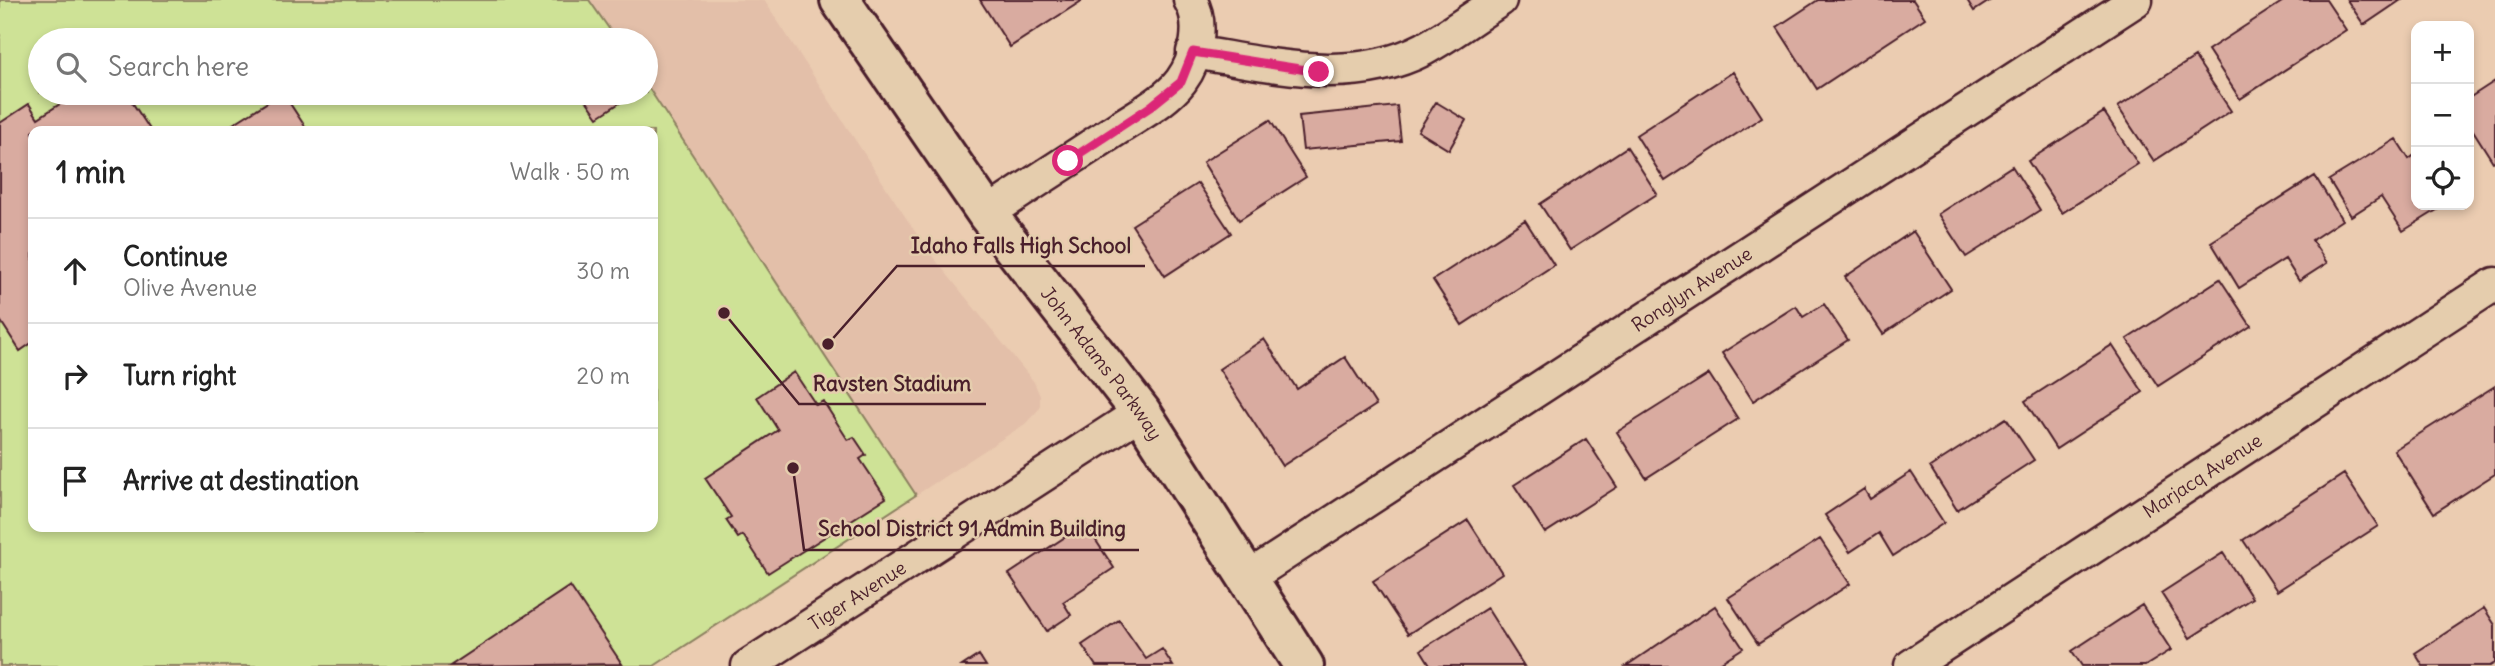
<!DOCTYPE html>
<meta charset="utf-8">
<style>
:root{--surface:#fff;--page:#f6f6f6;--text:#222;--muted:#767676;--line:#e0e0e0}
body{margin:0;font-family:Delius,sans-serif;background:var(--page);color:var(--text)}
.controls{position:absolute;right:21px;top:21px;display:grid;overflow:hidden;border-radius:14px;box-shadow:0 4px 10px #0003}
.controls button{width:63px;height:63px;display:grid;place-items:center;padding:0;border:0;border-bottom:2px solid var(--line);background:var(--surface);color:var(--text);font:35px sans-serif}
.stop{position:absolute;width:21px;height:21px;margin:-16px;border:5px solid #db2777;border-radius:50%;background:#fff}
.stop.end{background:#db2777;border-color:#fff;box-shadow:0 2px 7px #0008}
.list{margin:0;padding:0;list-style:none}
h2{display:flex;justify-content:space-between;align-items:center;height:91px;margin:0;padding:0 28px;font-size:30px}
h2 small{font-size:23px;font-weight:400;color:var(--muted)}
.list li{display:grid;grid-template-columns:46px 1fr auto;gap:21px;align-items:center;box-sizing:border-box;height:105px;padding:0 28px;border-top:2px solid var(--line)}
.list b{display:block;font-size:26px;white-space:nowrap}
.list p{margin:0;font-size:23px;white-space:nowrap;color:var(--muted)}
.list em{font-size:23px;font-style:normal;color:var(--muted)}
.icon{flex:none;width:38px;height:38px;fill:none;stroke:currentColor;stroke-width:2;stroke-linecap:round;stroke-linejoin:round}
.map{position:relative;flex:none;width:2495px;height:666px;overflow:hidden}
.search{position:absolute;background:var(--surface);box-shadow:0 4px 10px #0003;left:28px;top:28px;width:630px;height:77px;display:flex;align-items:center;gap:18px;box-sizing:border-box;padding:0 24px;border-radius:38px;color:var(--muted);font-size:26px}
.panel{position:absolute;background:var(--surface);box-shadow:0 4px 10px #0003;left:28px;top:126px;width:630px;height:406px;border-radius:14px}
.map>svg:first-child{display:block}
.built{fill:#e3bfa9;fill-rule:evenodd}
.green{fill:#cee296;stroke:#8c8060;stroke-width:2;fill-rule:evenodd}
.building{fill:#d9aba0;stroke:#4a1f2b;stroke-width:2}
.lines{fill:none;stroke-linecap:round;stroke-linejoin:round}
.minor-casing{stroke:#4a1f2b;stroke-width:37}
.tertiary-casing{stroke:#4a1f2b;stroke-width:44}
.minor{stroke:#e5cdad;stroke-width:32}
.tertiary{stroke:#e5cdad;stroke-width:38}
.route{stroke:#db2777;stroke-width:9}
.labels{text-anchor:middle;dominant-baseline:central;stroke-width:5;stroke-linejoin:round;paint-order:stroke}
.street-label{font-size:19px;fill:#4a1f2b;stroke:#e5cdad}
.leader{fill:none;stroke:#4a1f2b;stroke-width:2.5}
.callout-dot{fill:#4a1f2b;stroke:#e5cdad;stroke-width:2.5}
.callout-label{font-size:21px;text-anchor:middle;font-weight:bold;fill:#4a1f2b;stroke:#e5cdad;stroke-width:5;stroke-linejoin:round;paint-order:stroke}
</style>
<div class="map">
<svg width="2495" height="666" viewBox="0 0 2495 666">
<rect width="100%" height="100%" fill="#ebccb1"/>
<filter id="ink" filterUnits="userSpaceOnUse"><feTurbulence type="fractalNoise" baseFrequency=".0143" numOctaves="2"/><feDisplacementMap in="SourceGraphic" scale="14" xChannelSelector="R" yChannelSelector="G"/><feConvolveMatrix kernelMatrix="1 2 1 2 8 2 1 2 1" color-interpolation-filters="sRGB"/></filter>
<g filter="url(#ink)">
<path class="built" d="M0 0H764L925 247 1034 382 1040 396V408L1025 424 654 666H0ZM40 40H646V93H40ZM33 131H653V527H33Z"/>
<path class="green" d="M0 0H589L617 40H40V93H646V84L916 495 654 666H0ZM33 131H653V527H33Z"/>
<path class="building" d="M980 0H1083L1010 47Z
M1818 0H1913L1925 18 1817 89 1777 27Z
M1967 0H1991L1974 11Z
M2285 0H2326L2346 30 2240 99 2208 50Z
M2347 0H2401L2364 25Z
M2195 57 2231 111 2154 161 2118 107Z
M1733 72 1762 117 1665 181 1636 135Z
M2495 81V161L2493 162 2469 124V98Z
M77 93H126L151 131H33V342L20 351 0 320V123L29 104 38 118Z
M283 93 308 131H222L282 93Z
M581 93H635L598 117Z
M1436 102 1466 120 1449 150 1418 131Z
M1397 106 1401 141 1303 150 1299 116Z
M2104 112 2138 164 2062 213 2028 161Z
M1270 120 1306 177 1239 220 1203 162Z
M2396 139 2409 159 2416 154V205H2445L2403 231 2381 197 2351 216 2329 180Z
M1627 147 1657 194 1570 250 1540 204Z
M2012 166 2040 210 1966 257 1938 214Z
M2315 176 2342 220 2312 240 2327 263 2299 281 2285 259 2239 288 2211 242Z
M1198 183 1231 233 1165 276 1132 225Z
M1525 220 1554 265 1462 325 1433 280Z
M1913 231 1951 289 1883 334 1845 277Z
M2220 279 2251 326 2158 386 2127 339Z
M1824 304 1848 340 1753 401 1722 353 1796 306 1803 317Z
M1264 339 1297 389 1345 357 1376 405 1282 466 1219 369Z
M2112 345 2143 392 2056 449 2025 401Z
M794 372 816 405 823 401 848 440 854 437 866 455 860 459 886 498 768 573 743 535 738 538 726 520 731 517 705 478 778 430 757 397Z
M1709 374 1738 419 1646 478 1617 432Z
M2495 386V474L2434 513 2394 450Z
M2006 418 2034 460 1957 510 1930 467Z
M1586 439 1617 487 1545 533 1514 485Z
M1911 472 1944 523 1893 556 1879 533 1850 552 1825 515 1864 489 1870 499Z
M2344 474 2378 526 2277 591 2243 540Z
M1468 520 1502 573 1408 634 1373 581Z
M1085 524 1114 568 1063 602 1071 615 1047 631 1009 574Z
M1820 539 1850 584 1758 644 1728 598Z
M2223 553 2252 598 2190 638 2161 593Z
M570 586 622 664 450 666Z
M2142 605 2171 650 2145 666H2082L2072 651Z
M1715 606 1743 648 1715 666H1626Z
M1487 608 1524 666H1431L1421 650Z
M2484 608 2495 625V663L2490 666H2423L2415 653Z
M1119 620 1146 659 1162 649 1173 666H1096L1082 645Z
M979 655 986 666H962Z"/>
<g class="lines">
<g class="minor-casing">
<g id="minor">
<path d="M1193 52C1270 64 1350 87 1424 49 1450 35 1475 16 1500 0"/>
<path d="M987 214C1030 185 1074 157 1117 129 1138 115 1166 101 1181 81 1197 60 1204 22 1190 0"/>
<path id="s1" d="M1249 577 2136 0"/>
<path id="s2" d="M748 666 1141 412"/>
<path id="s3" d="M1911 666 2495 284"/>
</g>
</g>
<g class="tertiary-casing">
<g id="tertiary">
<path id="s4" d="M840 0 987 214 1141 412 1304 666"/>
</g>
</g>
<use href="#minor" class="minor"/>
<use href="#tertiary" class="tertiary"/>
</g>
</g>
<g class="lines" filter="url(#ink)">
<path class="route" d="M1068 161 1150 107 1181 82 1193 52 1319 72"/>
</g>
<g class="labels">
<g class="street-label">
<text stroke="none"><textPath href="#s1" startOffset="528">Ronglyn Avenue</textPath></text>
<text stroke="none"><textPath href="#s4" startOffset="448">John Adams Parkway</textPath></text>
<text stroke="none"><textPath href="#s3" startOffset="348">Marjacq Avenue</textPath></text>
<text stroke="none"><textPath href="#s2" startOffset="130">Tiger Avenue</textPath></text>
</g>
</g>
<path class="leader" d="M828 344L897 266H1145M724 313L799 404H986M793 468L804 550H1139"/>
<g class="callout-dot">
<circle cx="828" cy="344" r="7"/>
<circle cx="724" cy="313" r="7"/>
<circle cx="793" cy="468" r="7"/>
</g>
<g class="callout-label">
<text x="1021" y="253">Idaho Falls High School</text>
<text x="892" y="391">Ravsten Stadium</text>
<text x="972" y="536">School District 91 Admin Building</text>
</g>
</svg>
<div class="controls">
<button>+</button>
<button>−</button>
<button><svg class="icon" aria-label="locate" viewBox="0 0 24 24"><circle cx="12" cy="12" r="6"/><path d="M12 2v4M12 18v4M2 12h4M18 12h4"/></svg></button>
</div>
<div class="stop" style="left:1068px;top:161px"></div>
<div class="stop end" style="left:1319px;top:72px"></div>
<div class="search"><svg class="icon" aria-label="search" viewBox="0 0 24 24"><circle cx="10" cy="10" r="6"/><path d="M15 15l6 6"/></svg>Search here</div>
<section class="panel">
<h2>1 min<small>Walk · 50 m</small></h2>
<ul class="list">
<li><svg class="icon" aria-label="ahead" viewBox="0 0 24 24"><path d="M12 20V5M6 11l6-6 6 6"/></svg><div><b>Continue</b><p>Olive Avenue</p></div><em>30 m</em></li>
<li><svg class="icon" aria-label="right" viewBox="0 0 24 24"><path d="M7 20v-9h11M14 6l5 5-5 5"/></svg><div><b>Turn right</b></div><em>20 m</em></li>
<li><svg class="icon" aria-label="arrive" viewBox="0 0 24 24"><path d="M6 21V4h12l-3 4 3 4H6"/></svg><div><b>Arrive at destination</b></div></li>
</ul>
</section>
</div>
